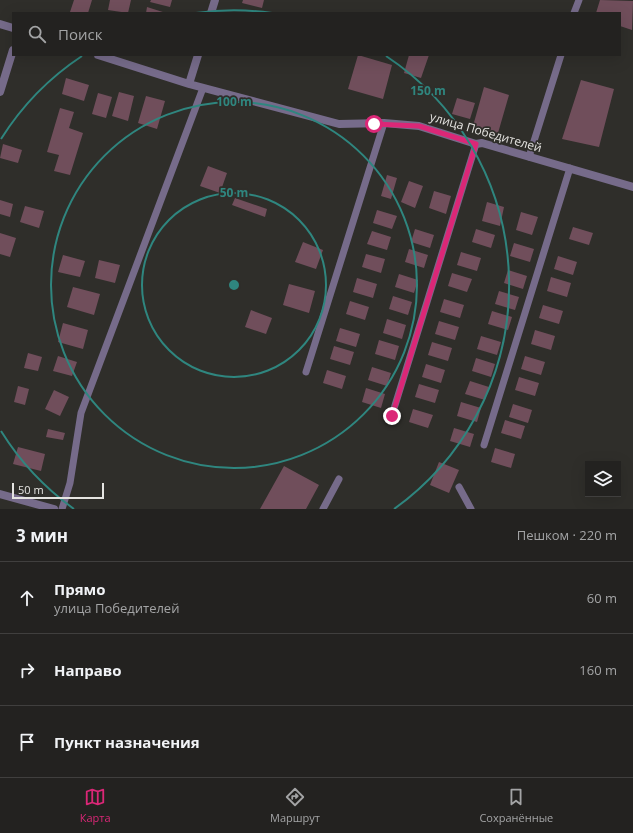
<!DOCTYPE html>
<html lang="ru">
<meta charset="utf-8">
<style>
:root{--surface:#232220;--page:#2f2f2d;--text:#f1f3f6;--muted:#a3a4a5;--line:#403f3e;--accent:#db2777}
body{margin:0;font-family:"Open Sans",sans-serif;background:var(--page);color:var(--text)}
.controls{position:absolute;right:12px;bottom:12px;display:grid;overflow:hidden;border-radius:0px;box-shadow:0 4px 16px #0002}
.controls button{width:36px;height:36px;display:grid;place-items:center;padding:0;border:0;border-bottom:1px solid var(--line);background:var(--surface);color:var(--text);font:20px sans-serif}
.scale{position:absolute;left:12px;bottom:10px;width:92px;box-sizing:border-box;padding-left:4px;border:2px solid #e5e4e1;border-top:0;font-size:11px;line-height:14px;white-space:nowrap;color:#e5e4e1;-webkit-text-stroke:3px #2f2e2a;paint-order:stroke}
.stop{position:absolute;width:12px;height:12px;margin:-9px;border:3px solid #db2777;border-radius:50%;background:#fff}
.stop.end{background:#db2777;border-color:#fff;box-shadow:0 1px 4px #0008}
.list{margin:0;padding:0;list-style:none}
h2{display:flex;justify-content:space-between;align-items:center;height:52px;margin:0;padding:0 16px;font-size:17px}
h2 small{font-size:13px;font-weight:400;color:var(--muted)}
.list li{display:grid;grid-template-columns:26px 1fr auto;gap:12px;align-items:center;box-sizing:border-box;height:72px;padding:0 16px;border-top:1px solid var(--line)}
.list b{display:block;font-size:15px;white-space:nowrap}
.list p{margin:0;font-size:13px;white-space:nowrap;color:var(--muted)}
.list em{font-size:13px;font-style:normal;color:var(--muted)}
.icon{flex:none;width:22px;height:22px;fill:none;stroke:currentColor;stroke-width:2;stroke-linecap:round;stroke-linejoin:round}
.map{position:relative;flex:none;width:633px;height:509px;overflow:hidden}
.search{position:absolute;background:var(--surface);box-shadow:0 4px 16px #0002;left:12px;right:12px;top:12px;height:44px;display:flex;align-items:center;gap:10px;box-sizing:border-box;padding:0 14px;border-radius:0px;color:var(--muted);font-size:15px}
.sheet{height:268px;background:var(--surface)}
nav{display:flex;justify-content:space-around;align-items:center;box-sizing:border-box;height:56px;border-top:1px solid var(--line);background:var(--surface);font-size:11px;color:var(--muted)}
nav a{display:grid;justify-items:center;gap:2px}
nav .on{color:var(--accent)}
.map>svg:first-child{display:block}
.building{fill:#704e5b}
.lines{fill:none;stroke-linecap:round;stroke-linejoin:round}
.service{stroke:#766b8a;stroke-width:7}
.minor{stroke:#766b8a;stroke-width:8}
.route{stroke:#db2777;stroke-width:5}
.ring{fill:none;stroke:#2f867f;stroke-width:2}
.labels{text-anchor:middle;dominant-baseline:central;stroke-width:3.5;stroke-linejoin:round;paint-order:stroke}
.street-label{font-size:12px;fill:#e5e4e1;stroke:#2f2e2a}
.centre{fill:#2f867f;stroke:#2f2e2a;stroke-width:2}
.ring-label{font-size:12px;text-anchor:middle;font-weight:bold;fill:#2f867f;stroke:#2f2e2a;stroke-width:3.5;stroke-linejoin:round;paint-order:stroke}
</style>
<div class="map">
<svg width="633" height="509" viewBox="0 0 633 509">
<rect width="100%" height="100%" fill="#2f2e2a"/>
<path class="building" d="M74 0H92L88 13 70 12Z
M110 0H131L128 13 108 10Z
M151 0H172L170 7 150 2Z
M243 0H264L262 8 242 3Z
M600 0 633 1 632 30 620 26V13H596Z
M147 7 166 13H146Z
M358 55 392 65 383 99 348 89Z
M409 55H429L421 78 404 73Z
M66 78 89 85 84 101 62 94Z
M581 80 614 89 599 147 562 139Z
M484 87 509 95 498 133 473 126Z
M119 92 134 96 128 121 112 116Z
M98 93 112 97 106 118 92 114Z
M146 96 165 101 157 129 138 123Z
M457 98 475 103 470 119 452 114Z
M60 108 74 112 69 128 83 133 70 175 54 171 59 155 47 152Z
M3 144 22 150 18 163 0 158Z
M208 166 227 173 220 193 200 186Z
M387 175 397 178 391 199 381 196Z
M409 181 423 186 415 208 401 202Z
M434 191 451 196 446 214 429 208Z
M235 198 267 209 265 217 232 205Z
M0 200 13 204 10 217 0 214Z
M487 202 504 207 500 226 482 221Z
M25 206 44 211 39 228 20 222Z
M377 210 397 216 392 229 373 223Z
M521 212 538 217 532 235 516 230Z
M573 227 593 233 589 245 569 239Z
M415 229 434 235 430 248 411 242Z
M476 229 495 235 491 248 472 242Z
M372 231 391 237 387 250 367 244Z
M0 233 16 238 10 257 0 254Z
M303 242 323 250 316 269 295 262Z
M514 243 534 249 530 262 510 256Z
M409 249 428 255 424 268 405 262Z
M461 252 481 258 477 271 457 265Z
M366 254 385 259 381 273 362 267Z
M63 255 85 261 80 277 58 272Z
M558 256 577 262 573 275 554 269Z
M99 260 120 265 115 283 95 278Z
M508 270 527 276 523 289 504 283Z
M452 273 472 279 467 292 448 286Z
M399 274 418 280 414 293 395 287Z
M551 277 571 283 567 297 547 291Z
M357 278 377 284 373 298 353 292Z
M289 284 315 291 309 313 283 305Z
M73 287 100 294 94 315 67 307Z
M499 291 519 297 515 310 495 304Z
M393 296 412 302 408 315 389 309Z
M444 299 464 305 460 318 440 312Z
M350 301 369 307 365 320 346 314Z
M543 305 563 311 559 324 539 318Z
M251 310 272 318 266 334 245 327Z
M492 311 512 317 508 330 488 324Z
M387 319 406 325 402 339 383 333Z
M439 321 459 327 455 340 435 334Z
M63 323 88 330 83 349 58 342Z
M340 328 360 334 356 347 336 341Z
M535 330 555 336 551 350 531 344Z
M481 336 501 342 497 355 477 349Z
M379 340 399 346 395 360 375 354Z
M432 342 452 348 448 361 428 355Z
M334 346 354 352 350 365 330 359Z
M28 353 42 357 38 371 24 368Z
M58 356 77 362 72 376 53 371Z
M525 356 545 362 541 375 521 369Z
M476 358 495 364 491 377 472 371Z
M426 364 445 370 441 383 422 377Z
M372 367 391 373 387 386 368 380Z
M327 370 346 376 342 389 323 383Z
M519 377 539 383 535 396 515 390Z
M470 381 489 387 485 400 465 394Z
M419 384 439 390 435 403 415 397Z
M18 386 29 389 25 405 14 402Z
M366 388 385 394 381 408 362 402Z
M54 390 69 397 60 416 45 409Z
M461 402 481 408 477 422 457 416Z
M513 404 532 410 528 423 509 417Z
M413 409 433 415 428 428 409 422Z
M505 420 525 426 521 439 501 433Z
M454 428 474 434 470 447 450 441Z
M48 429 65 433 63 440 46 437Z
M18 447 45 454 41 471 13 464Z
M495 448 515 454 511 468 491 462Z
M439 462 459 470 449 493 430 485Z
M284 466 319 485 306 509H260Z"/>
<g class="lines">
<path class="service" d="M574 13 579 0
M529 157 561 55
M306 372 384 123
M392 415 476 144
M484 445 570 168
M459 487 471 509
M62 509 70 483 81 413 203 88
M323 509 339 479"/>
<path class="minor" d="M211 13 215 0
M0 24 13 28
M98 55 189 84 339 124 384 123 419 126 476 144 482 143 633 187
M189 84 198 55
M0 92 13 50
M0 494 54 509"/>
</g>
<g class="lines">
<path class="route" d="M374 124 419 126 476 144 392 416"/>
</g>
<g class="ring">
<circle cx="234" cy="285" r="92"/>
<circle cx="234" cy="285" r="183"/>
<path d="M74 509A275 275 0 0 1 1 431M1 139A275 275 0 0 1 82 56M196 13A275 275 0 0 1 272 13M386 56A275 275 0 0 1 394 509"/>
</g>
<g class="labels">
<g class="street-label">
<text transform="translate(486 132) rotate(16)">улица Победителей</text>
</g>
</g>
<circle cx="234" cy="285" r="6" class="centre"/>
<g class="ring-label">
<text x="428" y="95">150 m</text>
<text x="234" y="106">100 m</text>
<text x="234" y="197">50 m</text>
</g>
</svg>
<div class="controls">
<button><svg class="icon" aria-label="layers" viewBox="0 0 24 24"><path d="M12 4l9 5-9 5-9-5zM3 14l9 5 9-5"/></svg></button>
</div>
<div class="scale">50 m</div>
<div class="stop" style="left:374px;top:124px"></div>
<div class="stop end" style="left:392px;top:416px"></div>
<div class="search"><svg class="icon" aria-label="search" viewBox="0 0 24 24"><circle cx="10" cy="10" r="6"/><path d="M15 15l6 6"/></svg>Поиск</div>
</div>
<section class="sheet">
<h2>3 мин<small>Пешком · 220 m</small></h2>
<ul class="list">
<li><svg class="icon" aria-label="ahead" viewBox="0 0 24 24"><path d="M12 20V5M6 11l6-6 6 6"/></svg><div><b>Прямо</b><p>улица Победителей</p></div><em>60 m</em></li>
<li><svg class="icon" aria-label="right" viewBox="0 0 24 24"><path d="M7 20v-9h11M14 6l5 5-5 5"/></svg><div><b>Направо</b></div><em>160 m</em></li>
<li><svg class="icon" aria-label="arrive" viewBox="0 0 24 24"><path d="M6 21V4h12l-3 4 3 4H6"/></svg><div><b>Пункт назначения</b></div></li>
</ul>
</section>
<nav>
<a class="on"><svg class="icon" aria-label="map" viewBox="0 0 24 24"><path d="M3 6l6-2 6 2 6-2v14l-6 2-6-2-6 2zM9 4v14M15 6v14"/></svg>Карта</a>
<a><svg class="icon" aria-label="directions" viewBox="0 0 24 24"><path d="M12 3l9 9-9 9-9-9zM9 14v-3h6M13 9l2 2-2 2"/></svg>Маршрут</a>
<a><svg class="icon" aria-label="saved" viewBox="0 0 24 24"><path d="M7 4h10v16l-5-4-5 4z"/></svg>Сохранённые</a>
</nav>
